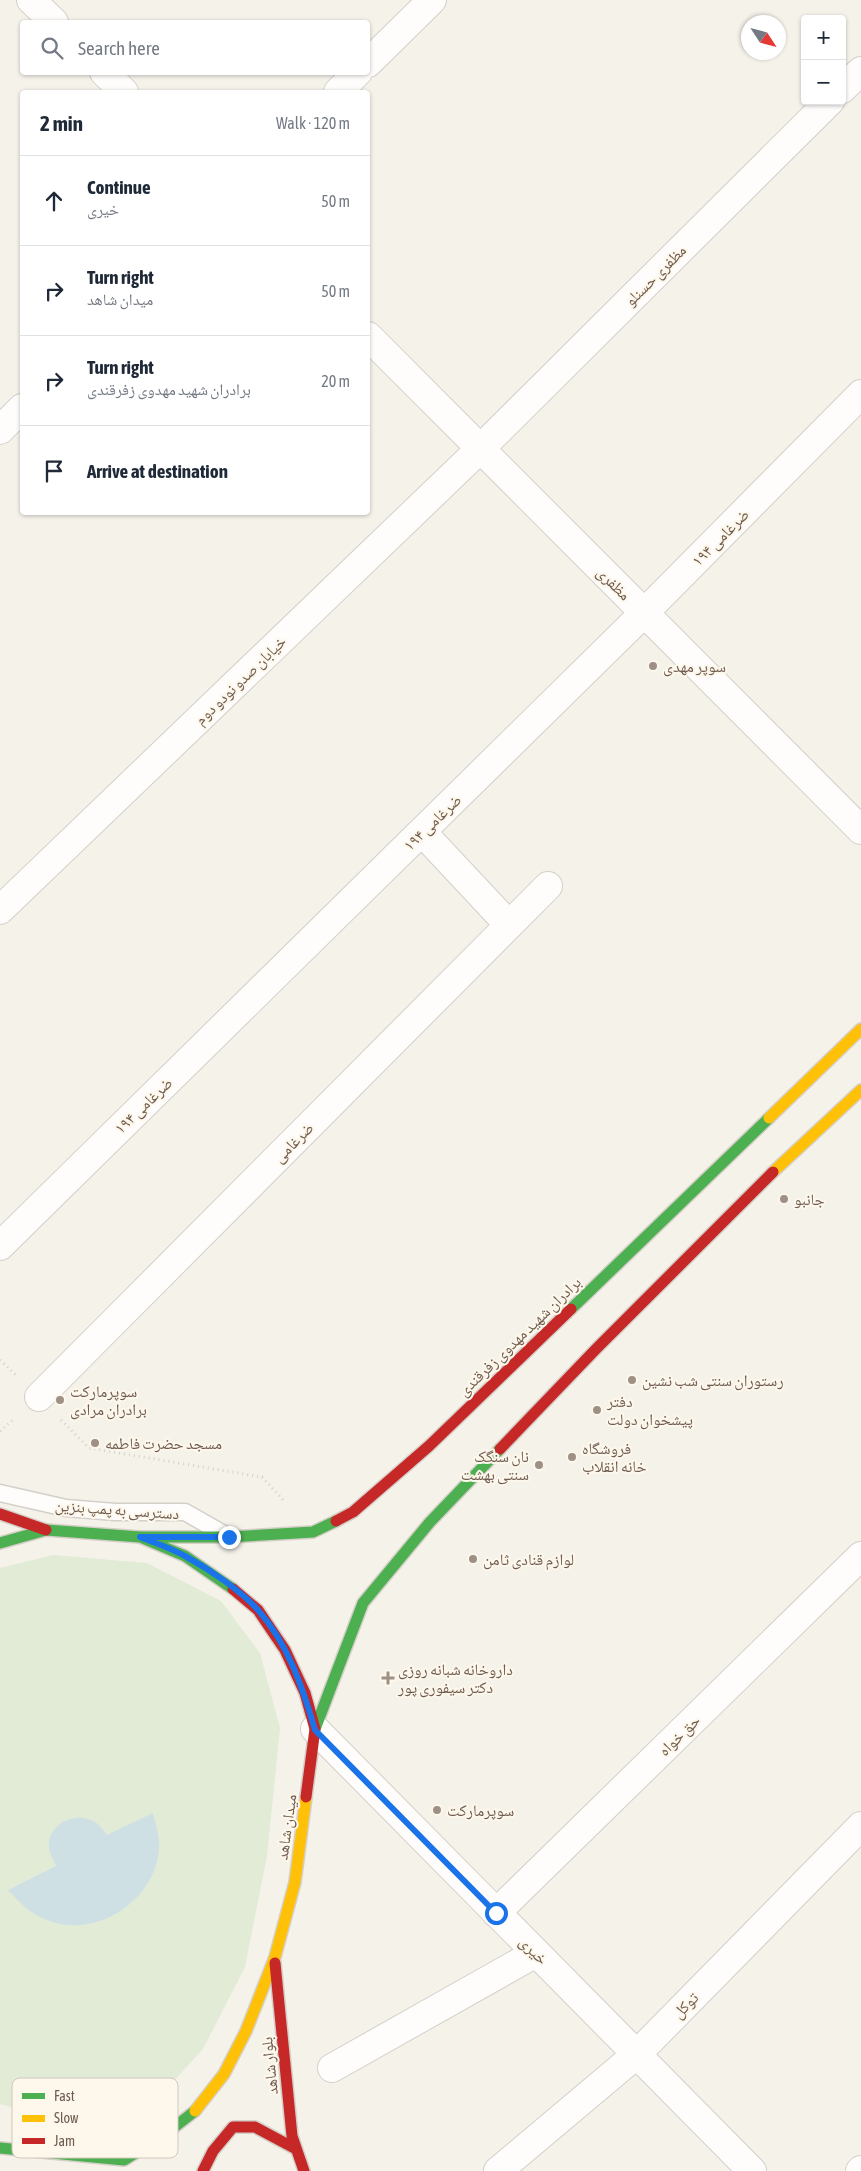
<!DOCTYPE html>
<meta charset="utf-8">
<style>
:root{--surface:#fff;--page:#f6f6f7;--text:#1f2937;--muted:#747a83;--line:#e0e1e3}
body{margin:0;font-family:"Asap Condensed","Noto Naskh Arabic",sans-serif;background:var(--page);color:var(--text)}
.controls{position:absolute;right:15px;top:15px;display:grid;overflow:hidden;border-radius:5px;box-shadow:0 1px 4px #0004}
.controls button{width:45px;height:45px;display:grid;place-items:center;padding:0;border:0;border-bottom:1px solid var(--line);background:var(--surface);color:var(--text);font:25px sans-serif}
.compass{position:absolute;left:741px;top:15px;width:45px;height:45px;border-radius:50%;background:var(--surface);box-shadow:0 1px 4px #0004;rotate:126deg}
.stop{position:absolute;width:15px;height:15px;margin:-11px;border:4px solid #1a73e8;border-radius:50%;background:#fff}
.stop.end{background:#1a73e8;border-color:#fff;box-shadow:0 1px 5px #0008}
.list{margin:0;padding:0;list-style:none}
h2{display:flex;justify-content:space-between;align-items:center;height:65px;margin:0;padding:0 20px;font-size:21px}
h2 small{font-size:16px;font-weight:400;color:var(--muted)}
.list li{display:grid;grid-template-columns:32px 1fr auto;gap:15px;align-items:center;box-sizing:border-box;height:90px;padding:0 20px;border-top:1px solid var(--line)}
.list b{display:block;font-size:19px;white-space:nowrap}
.list p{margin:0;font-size:16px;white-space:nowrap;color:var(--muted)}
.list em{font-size:16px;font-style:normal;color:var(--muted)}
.icon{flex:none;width:28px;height:28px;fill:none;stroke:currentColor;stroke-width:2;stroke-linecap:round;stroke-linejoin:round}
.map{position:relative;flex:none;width:861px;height:2171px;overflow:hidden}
.search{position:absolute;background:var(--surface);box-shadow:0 1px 4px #0004;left:20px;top:20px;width:350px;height:55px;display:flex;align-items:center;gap:12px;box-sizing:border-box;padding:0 18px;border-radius:5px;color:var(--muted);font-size:19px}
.panel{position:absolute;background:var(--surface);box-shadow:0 1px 4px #0004;left:20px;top:90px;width:350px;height:425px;border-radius:5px}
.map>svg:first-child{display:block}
.green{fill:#e1ebd6}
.water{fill:#cee0e3}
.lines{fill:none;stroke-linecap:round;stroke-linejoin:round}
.lane-casing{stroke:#d4cfc9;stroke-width:19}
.street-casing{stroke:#d4cfc9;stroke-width:30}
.fast-casing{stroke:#d5cfc8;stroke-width:14}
.slow-casing{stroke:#d5cfc8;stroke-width:14}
.jam-casing{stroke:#d5cfc8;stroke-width:14}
.path{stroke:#d6d0cb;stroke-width:3;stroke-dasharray:1 4;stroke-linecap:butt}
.lane{stroke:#fefdfc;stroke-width:16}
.street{stroke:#fefdfc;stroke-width:28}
.fast{stroke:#4caf50;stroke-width:11}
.slow{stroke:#ffc107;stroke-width:11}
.jam{stroke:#c62828;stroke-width:11}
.route{stroke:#1a73e8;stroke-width:6}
.poi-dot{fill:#9e9085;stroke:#fdf7ec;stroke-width:2}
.labels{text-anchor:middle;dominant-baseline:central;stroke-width:4;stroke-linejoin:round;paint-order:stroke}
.street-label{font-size:16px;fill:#6f5c4e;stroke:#fdf7ec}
.poi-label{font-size:16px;fill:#6f5c4e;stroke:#fdf7ec;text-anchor:start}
.key{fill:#fdf7ec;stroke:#d2c8bd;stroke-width:1}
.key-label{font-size:14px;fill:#6f5c4e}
</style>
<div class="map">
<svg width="861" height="2171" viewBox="0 0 861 2171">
<rect width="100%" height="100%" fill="#f5f2ea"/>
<path class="green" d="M53 1555 147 1563 221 1601 260 1653 280 1728 267 1856 245 1967 203 2049 162 2094 137 2109 67 2122 0 2104V1568Z"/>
<path class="water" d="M153 1813C155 1822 158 1831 159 1840 162 1896 99 1941 47 1920 30 1914 20 1902 8 1890L56 1866C53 1859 48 1851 49 1843 51 1822 76 1812 93 1821 99 1824 103 1829 107 1835Z"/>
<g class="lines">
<g class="lane-casing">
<path id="lane" d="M0 1493 66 1508 115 1512H185L222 1533"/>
</g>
<g class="street-casing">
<path id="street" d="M31 0 54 22
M368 63 432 0
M104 72 124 92
M842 89 861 71
M338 92 358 72
M368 336 861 830
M0 430 22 408
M422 832 509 925
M0 910 480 449 830 101
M0 1246 644 613 861 394
M39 1397 548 886
M315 1729 752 2171
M496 1913 861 1556
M332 2068 536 1953
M498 2171 637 2054 861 1826
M860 2171 861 2170"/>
</g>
<g class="fast-casing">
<path id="fast" d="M571 1309 769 1118
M140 1537H229L313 1532 336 1521
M0 1543 46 1530 140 1537 185 1556 233 1589
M315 1729 363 1603 430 1522 500 1449
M0 2148 124 2160 163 2136 195 2111"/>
</g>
<g class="slow-casing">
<path id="slow" d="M769 1118 861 1029
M773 1172 861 1090
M195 2111 224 2074 246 2031 275 1957 295 1882 306 1797"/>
</g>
<g class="jam-casing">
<path id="jam" d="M500 1449 596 1349 773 1172
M0 1514 46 1530
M336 1521 353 1512 429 1446 571 1309
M233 1589 258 1610 285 1650 305 1693 315 1729 306 1797
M275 1963 292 2136 304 2171
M203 2171 213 2151 233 2127H255L296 2149"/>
</g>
<path class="path" d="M0 1360 16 1375
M61 1420 89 1448 262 1477 285 1502
M0 1431 15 1418"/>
<use href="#lane" class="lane"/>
<use href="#street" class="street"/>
<use href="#fast" class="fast"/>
<use href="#slow" class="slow"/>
<use href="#jam" class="jam"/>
</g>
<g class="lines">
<path class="route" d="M229 1537H140C155 1543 171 1548 185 1556 209 1569 240 1590 258 1610 288 1644 303 1688 315 1730L496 1913"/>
</g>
<g class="poi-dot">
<circle cx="653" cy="666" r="5"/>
<circle cx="784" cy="1199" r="5"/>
<circle cx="632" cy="1380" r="5"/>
<circle cx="60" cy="1400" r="5"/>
<circle cx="597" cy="1410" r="5"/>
<circle cx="95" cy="1443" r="5"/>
<circle cx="572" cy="1457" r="5"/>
<circle cx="539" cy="1465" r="5"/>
<circle cx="473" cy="1559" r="5"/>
<path d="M385.5 1670.5h5v5h5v5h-5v5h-5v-5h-5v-5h5z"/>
<circle cx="437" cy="1810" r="5"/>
</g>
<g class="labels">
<g class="street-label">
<text transform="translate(655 275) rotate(-45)">مظفری حسنلو</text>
<text transform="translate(720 537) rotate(-45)">ضرغامی ۱۹۴</text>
<text transform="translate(614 583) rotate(45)">مظفری</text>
<text transform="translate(240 680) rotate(-44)">خیابان صدو نودو دوم</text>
<text transform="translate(432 822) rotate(-44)">ضرغامی ۱۹۴</text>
<text transform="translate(143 1105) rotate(-44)">ضرغامی ۱۹۴</text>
<text transform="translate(293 1142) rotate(-45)">ضرغامی</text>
<text transform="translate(519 1336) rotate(-44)">برادران شهید مهدوی زفرقندی</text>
<text transform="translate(117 1509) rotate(4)">دسترسی به پمپ بنزین</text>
<text transform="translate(679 1735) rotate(-44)">حق خواه</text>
<text transform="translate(286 1827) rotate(-82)">میدان شاهد</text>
<text transform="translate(534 1950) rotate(45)">خیری</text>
<text transform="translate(685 2005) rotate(-45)">توکل</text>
<text transform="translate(269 2066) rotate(-96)">بلوار شاهد</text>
</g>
<g class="poi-label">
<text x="663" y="666">سوپر مهدی</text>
<text x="794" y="1199">جانبو</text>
<text x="642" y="1380">رستوران سنتی شب نشین</text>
<text x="70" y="1391">سوپرمارکت<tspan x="70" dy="18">برادران مرادی</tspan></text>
<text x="607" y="1401">دفتر<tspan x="607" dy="18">پیشخوان دولت</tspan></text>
<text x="105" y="1443">مسجد حضرت فاطمه</text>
<text x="582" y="1448">فروشگاه<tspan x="582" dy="18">خانه انقلاب</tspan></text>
<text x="529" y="1456" text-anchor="end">نان سنگک<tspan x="529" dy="18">سنتی بهشت</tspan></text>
<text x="483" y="1559">لوازم قنادی ثامن</text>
<text x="398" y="1669">داروخانه شبانه روزی<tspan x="398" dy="18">دکتر سیفوری پور</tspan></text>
<text x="447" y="1810">سوپرمارکت</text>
</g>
</g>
<rect x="12" y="2078" width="166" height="80" rx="8" class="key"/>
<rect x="22" y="2093" width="23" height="6" fill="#4caf50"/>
<rect x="22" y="2115" width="23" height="7" fill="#ffc107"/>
<rect x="22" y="2138" width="23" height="6" fill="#c62828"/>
<g class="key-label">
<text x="54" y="2101">Fast</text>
<text x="54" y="2123">Slow</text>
<text x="54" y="2146">Jam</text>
</g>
</svg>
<div class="controls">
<button>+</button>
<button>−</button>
</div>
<svg class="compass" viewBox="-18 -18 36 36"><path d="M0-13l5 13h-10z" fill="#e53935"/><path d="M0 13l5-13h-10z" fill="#747a83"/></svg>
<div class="stop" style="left:496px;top:1913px"></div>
<div class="stop end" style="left:229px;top:1537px"></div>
<div class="search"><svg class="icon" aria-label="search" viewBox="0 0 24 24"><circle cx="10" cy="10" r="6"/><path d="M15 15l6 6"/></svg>Search here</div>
<section class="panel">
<h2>2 min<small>Walk · 120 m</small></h2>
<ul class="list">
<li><svg class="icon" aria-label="ahead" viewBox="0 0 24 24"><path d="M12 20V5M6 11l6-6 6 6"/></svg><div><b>Continue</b><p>خیری</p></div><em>50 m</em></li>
<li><svg class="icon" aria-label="right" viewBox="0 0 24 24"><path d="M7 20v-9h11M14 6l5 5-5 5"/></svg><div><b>Turn right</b><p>میدان شاهد</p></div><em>50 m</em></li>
<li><svg class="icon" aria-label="right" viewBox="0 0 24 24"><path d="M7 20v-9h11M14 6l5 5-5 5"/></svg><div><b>Turn right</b><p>برادران شهید مهدوی زفرقندی</p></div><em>20 m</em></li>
<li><svg class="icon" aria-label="arrive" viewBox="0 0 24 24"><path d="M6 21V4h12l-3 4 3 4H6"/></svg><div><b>Arrive at destination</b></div></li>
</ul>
</section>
</div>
